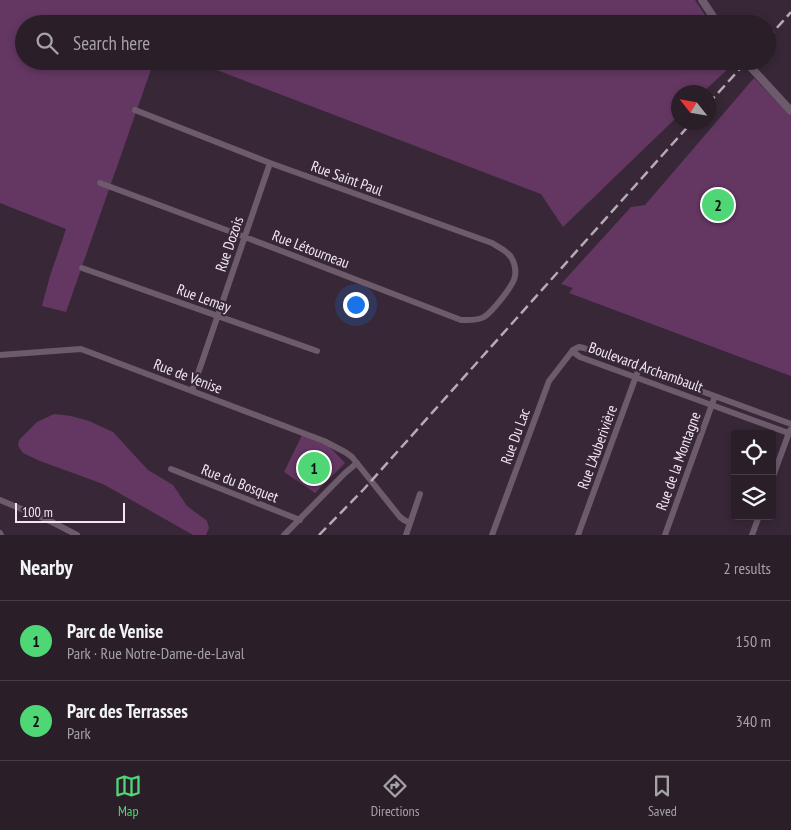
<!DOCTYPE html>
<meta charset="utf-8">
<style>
:root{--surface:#2a1e29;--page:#362b35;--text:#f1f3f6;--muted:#a5a2a8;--line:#463c46;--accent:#4fd675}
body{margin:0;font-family:"PT Sans Narrow",sans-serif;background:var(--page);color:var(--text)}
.controls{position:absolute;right:15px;bottom:15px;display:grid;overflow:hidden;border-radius:5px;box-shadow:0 2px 8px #0003}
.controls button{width:45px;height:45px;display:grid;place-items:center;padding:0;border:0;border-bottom:1px solid var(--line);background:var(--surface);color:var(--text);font:25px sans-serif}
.compass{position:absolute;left:671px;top:85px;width:45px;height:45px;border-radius:50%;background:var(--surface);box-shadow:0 2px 8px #0003;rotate:301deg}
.scale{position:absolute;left:15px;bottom:12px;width:110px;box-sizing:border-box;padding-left:5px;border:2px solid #f2e7f1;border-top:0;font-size:14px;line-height:18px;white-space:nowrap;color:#f2e7f1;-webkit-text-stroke:4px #382837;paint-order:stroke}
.you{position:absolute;left:355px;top:304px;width:18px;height:18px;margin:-12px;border:4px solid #fff;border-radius:50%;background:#1a73e8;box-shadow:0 0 0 8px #1a73e833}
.badge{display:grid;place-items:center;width:32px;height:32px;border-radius:50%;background:var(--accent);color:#111;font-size:16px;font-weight:700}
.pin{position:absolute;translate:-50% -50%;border:2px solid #fff;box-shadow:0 1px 5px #0006}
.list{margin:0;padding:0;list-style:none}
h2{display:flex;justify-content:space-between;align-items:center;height:65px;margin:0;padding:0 20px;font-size:21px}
h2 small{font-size:16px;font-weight:400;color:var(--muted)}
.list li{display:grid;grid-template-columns:32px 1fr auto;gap:15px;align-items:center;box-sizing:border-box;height:80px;padding:0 20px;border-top:1px solid var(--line)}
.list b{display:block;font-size:19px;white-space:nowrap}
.list p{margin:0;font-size:16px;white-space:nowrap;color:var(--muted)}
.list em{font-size:16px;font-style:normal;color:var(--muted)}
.icon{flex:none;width:28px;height:28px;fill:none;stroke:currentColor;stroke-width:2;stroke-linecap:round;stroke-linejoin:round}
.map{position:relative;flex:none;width:791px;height:535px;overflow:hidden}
.search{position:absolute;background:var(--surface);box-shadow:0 2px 8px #0003;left:15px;right:15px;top:15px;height:55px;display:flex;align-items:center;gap:12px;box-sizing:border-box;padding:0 18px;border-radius:28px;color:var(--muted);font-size:19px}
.sheet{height:225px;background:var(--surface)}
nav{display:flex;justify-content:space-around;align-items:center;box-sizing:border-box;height:70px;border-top:1px solid var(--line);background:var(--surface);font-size:14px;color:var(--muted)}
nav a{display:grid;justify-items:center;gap:2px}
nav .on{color:var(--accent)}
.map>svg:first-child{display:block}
.green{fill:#633762}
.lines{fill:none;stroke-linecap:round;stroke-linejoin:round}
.minor{stroke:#6d5b6c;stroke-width:6}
.tertiary{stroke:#6d5b6c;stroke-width:8}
.rail{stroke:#b7aab6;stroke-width:2.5;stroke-dasharray:10 5;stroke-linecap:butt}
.labels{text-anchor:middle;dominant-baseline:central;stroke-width:4.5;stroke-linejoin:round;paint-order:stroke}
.street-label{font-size:15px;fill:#f2e7f1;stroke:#382837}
</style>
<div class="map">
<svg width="791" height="535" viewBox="0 0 791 535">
<rect width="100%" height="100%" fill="#382837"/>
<path class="green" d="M0 0H695L711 24H24V61H154L66 312 42 306 50 276 66 229 0 203Z
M193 61H730L729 68 703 92H678V116L563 227 541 194Z
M754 78 791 116V376L569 293 573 288 561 284 631 207 645 205Z
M54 414 71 416 89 421 113 432 148 470 173 485 187 506 207 521 209 528 206 535H193L103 484 40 461 23 453 18 446 19 440 37 422Z
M303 433 324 441 345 463 315 493 284 472Z"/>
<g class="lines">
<path class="minor" d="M100 183 245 237 461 320C469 320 477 321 484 317 492 312 514 285 515 276 516 270 514 262 511 257 507 251 498 247 492 243L270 163 135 110
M82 268 317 351
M572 351 580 357 791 434
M0 355 81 349 324 441 345 452 352 457 400 517 404 520 410 523
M192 391 270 163
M171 469 300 520
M772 479 790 430
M0 500 48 520 77 535
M0 533 1 535
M284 535 345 473 357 463
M406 535 420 494
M492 535 549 381 573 350 579 347 584 348 791 424
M578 535 639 368
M665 535 715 396
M752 535 759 516"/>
<path class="tertiary" d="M702 0 718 24
M745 61 791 111"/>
<path class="rail" d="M767 39 791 12
M708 104 747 61
M319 535 364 489 692 122"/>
</g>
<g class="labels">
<g class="street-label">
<text transform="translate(347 178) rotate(20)">Rue Saint Paul</text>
<text transform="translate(229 244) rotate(-71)">Rue Dozois</text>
<text transform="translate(311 249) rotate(21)">Rue Létourneau</text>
<text transform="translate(204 298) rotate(20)">Rue Lemay</text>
<text transform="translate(646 367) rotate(20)">Boulevard Archambault</text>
<text transform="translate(188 376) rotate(21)">Rue de Venise</text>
<text transform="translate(515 436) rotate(-70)">Rue Du Lac</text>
<text transform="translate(597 447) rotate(-70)">Rue L'Auberivière</text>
<text transform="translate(678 461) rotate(-70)">Rue de la Montagne</text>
<text transform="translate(240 483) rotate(21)">Rue du Bosquet</text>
</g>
</g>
</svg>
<div class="controls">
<button><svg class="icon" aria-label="locate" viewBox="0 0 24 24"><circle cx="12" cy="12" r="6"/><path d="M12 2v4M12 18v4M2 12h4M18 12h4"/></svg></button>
<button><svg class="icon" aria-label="layers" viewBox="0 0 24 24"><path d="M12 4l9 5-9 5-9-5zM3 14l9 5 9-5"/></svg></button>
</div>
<svg class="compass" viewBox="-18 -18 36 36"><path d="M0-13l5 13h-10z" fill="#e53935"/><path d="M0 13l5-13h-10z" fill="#a5a2a8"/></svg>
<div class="scale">100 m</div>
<div class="you"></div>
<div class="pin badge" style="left:314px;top:468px">1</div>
<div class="pin badge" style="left:718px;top:205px">2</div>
<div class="search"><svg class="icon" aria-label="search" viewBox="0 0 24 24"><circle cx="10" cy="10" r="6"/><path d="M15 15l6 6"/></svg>Search here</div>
</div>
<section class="sheet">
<h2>Nearby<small>2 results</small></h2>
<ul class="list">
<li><span class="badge">1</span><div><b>Parc de Venise</b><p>Park · Rue Notre-Dame-de-Laval</p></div><em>150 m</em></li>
<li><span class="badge">2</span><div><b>Parc des Terrasses</b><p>Park</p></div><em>340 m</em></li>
</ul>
</section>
<nav>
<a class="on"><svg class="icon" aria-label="map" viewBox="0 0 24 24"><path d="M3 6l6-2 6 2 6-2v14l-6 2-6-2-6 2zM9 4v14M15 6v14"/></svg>Map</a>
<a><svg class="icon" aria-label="directions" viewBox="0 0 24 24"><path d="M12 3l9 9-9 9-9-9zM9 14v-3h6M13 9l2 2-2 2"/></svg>Directions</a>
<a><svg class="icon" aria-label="saved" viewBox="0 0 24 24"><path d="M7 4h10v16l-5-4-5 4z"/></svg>Saved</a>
</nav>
